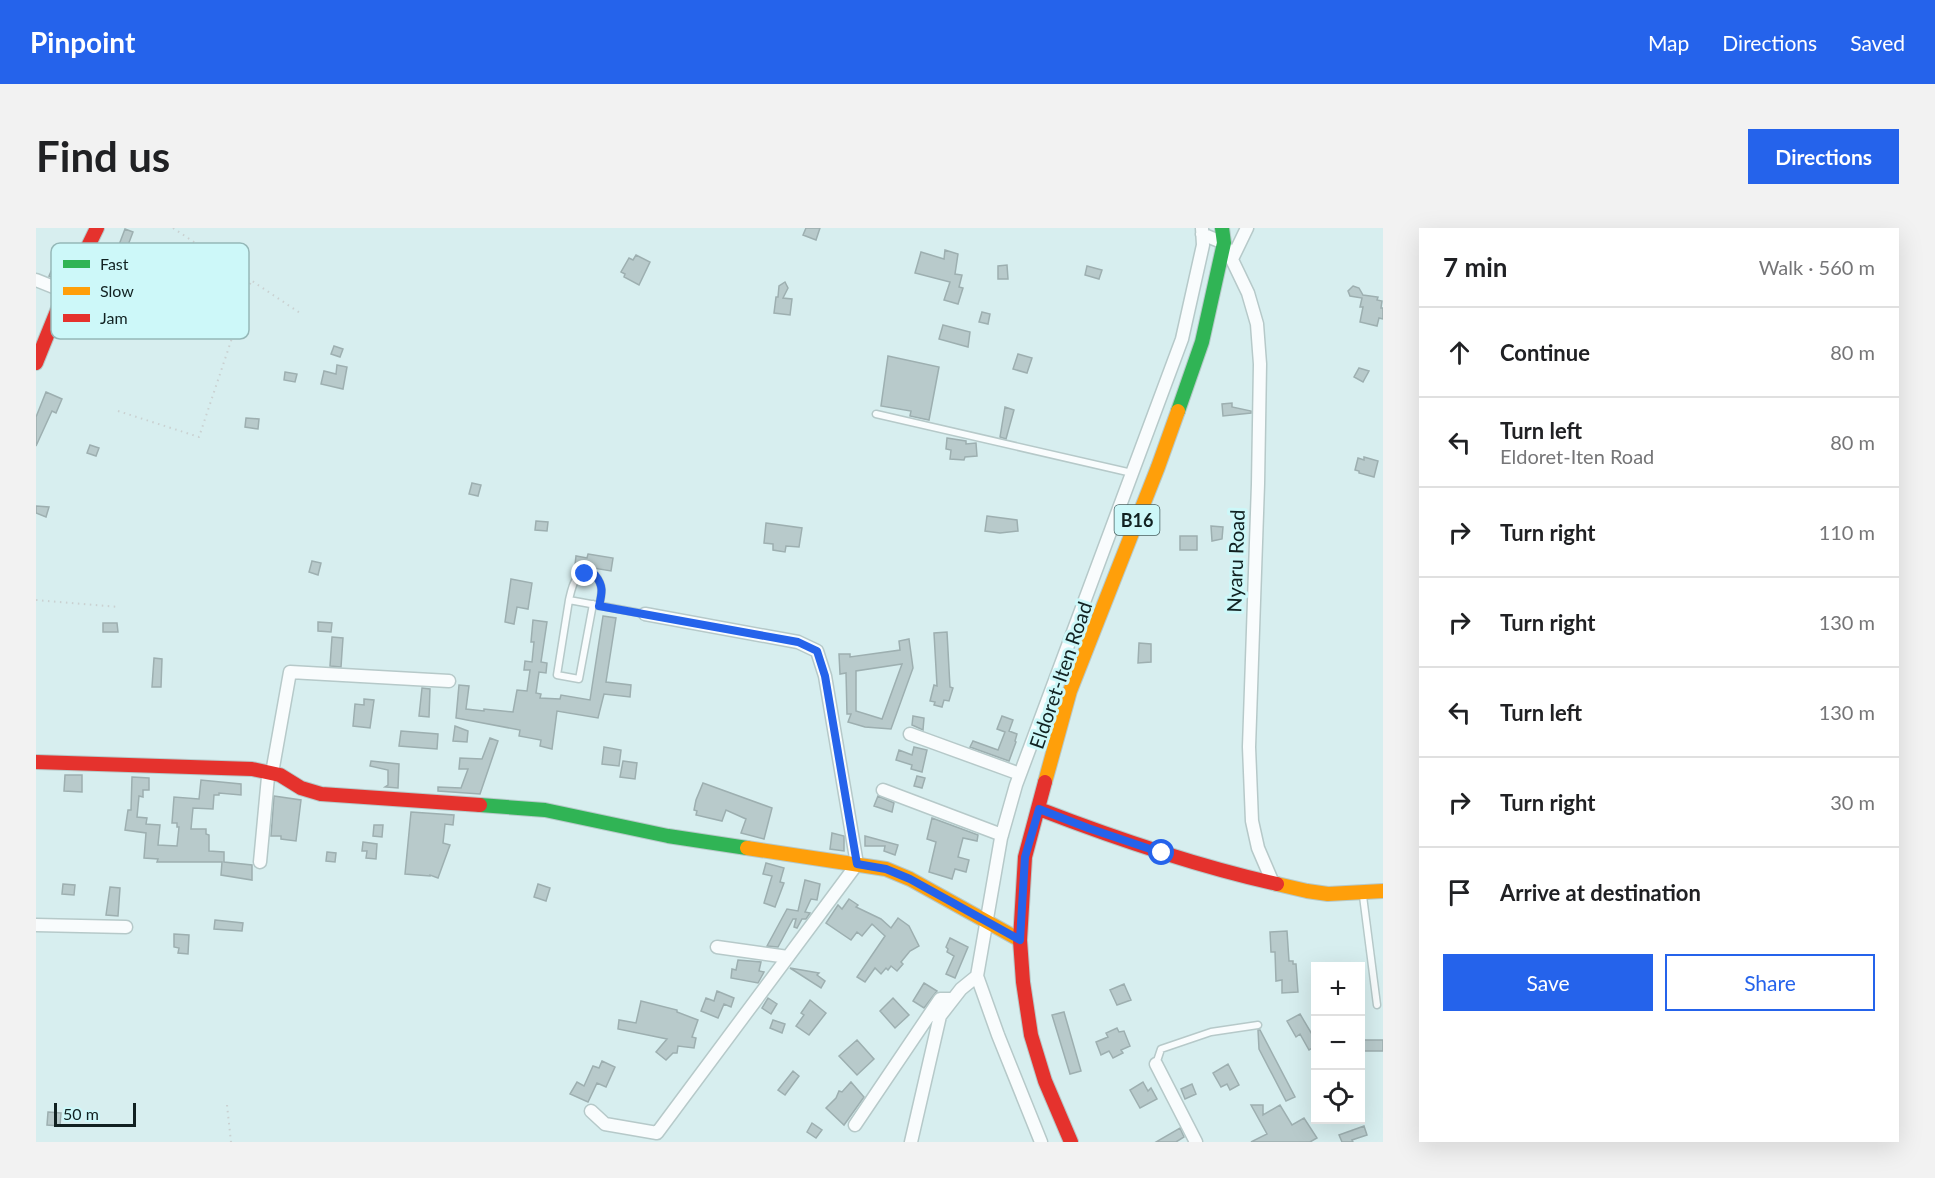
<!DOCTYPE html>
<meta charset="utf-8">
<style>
:root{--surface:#fff;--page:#f2f2f2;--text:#202124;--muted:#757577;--line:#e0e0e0;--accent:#2563eb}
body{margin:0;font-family:Lato,sans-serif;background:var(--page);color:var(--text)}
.controls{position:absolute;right:18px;bottom:18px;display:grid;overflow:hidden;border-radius:0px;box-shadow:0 6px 24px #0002}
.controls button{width:54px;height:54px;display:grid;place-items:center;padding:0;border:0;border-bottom:2px solid var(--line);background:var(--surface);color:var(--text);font:30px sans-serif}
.scale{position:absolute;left:18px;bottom:15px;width:82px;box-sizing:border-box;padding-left:6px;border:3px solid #112121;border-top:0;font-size:16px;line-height:21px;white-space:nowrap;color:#112121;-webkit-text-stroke:4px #cdf8f9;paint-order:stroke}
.stop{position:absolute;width:18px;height:18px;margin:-14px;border:4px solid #2563eb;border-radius:50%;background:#fff}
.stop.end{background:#2563eb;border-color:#fff;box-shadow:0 2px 6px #0008}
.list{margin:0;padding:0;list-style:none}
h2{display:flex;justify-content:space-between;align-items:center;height:78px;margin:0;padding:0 24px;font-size:26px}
h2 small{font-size:20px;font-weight:400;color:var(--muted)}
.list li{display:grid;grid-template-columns:39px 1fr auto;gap:18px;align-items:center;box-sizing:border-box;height:90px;padding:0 24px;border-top:2px solid var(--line)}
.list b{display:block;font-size:22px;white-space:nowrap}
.list p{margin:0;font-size:20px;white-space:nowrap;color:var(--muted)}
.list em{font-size:20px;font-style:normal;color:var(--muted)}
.actions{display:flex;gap:12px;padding:18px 24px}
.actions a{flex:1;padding:14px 0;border:2px solid var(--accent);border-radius:0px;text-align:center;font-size:21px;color:var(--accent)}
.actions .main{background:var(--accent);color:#fff}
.icon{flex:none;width:33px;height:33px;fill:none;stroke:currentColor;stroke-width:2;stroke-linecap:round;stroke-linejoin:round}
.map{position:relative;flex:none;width:1347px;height:914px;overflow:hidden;border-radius:0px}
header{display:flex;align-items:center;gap:36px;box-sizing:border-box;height:84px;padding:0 30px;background:var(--accent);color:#fff}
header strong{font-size:28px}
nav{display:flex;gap:33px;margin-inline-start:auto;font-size:21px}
.intro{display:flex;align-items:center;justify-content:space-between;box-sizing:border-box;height:144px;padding:0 36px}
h1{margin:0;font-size:42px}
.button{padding:15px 27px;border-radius:0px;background:var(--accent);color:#fff;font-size:21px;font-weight:700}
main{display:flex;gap:36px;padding:0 36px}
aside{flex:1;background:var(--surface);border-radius:0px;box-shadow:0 6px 24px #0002}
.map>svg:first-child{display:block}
.building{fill:#b8cacb;stroke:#9dafb0;stroke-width:1.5;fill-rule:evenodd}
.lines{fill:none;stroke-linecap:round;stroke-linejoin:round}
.lane-casing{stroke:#b6c9c9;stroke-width:9}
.street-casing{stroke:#b6c9c9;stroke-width:15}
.fast-casing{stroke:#b6c9c9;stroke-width:16}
.slow-casing{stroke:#b6c9c9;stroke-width:16}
.jam-casing{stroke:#b6c9c9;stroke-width:16}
.path{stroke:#cad1d1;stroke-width:2;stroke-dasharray:1.5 4.5;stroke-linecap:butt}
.lane{stroke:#f9fcfd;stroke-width:6}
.street{stroke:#f9fcfd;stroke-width:12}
.fast{stroke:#30b455;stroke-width:14}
.slow{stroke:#ff9f0a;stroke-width:14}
.jam{stroke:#e5322d;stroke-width:14}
.route{stroke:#2563eb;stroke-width:8}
.labels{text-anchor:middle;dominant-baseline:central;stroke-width:6;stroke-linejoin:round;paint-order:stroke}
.shield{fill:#cdf8f9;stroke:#496262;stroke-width:1.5}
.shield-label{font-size:18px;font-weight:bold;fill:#112121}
.street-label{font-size:20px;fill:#112121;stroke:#cdf8f9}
.key{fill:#cdf8f9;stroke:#95b8b8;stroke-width:1.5}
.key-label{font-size:16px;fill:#112121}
</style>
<header>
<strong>Pinpoint</strong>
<nav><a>Map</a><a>Directions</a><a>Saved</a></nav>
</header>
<div class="intro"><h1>Find us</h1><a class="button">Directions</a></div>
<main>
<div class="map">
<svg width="1347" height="914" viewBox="0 0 1347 914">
<rect width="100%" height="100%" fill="#d7eeef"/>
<path class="building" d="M770 0H784L780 12 767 7Z
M89 1 97 4 86 33 78 30Z
M909 22 922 26 919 46 926 47 923 59 927 60 922 76 908 72 914 54 879 45 885 24 908 31Z
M600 27 614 34 603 57 588 49 589 46 585 44 593 30 597 32Z
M971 37 972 51H962V38Z
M1051 38 1066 42 1063 51 1049 47Z
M17 39 27 43 23 52 13 48Z
M749 54 752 60 747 70 756 71 754 87 738 85 740 69H742L743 58Z
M1317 58 1323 60 1327 67 1342 69 1341 72 1346 73 1345 80H1347V91L1343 90 1341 98 1324 94 1327 79H1324L1326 70 1314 68 1312 63Z
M946 84 954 86 952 96 943 94Z
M907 97 934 104 932 119 903 111Z
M298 118 307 121 304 129 295 126Z
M982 126 996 130 991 145 977 141Z
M852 128 903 139 893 192 874 188 875 183 845 178Z
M301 137 311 139 307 161 285 156 288 143 300 146Z
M1323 140 1333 143 1327 154 1318 149Z
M249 144 261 146 259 154 248 152Z
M10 164 26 171 20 185 16 183 0 218V189Z
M1196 175V179L1215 183V185L1187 188 1186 176Z
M969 179 978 182 970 211 964 209Z
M210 190 223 191 222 201 209 199Z
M911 210 930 213V216L940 215 941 228 929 229 928 232 914 231 915 222 910 221Z
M54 217 63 220 60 228 51 225Z
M1328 229 1342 233 1338 249 1323 245V243L1319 242 1322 230 1328 232Z
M436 255 445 257 442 268 433 266Z
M0 278 13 279 10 289 0 285Z
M951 288 981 292 982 303 964 305 949 303Z
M500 293 512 294 511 303 499 302Z
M730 295 766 300 763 319 750 318 749 324 737 322V316L728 315Z
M1175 298 1187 299 1186 311 1176 313Z
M1144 308H1161V322H1144Z
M552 326 577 330 575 343 539 337 540 328 551 330Z
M276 333 285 335 282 347 273 344Z
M475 351 496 355 492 381 481 379 478 396 469 394Z
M567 388 580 390 570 454 595 457 594 469 568 466 562 490 521 483 516 521 504 518 505 512 483 508 484 502 420 490 423 457 433 458 430 481 448 483V481L477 484 481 462 491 463 494 442H488L489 433 496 434 498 414H495L497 392 511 394 505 434 511 435 510 445 503 444 500 465 505 466 504 470 524 471 525 467 554 472Z
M282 394 296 395 295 404 282 403Z
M67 395H81L82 404H67Z
M911 404 914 459 917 460 913 473 908 472 906 479 898 477 899 474 894 473 898 457 901 458 898 405Z
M296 409 307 410 305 439 294 438Z
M873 411 877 440 855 501 829 499 812 494 815 486H811L810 445 804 446 803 426H814V429L864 422 863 413ZM866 436 846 491 820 483V443Z
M1103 415 1115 416V434L1102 435Z
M118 430 126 431 125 459H116Z
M386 460 394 461 393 489 383 488Z
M328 471 338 472 334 500 317 498 319 476 328 477Z
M877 488 888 490 887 502 876 497Z
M966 488 977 492 973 503 981 506 979 513 980 514 973 533 934 519 937 513 962 522 969 504 961 501Z
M419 498 432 503 431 514 417 513Z
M365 503 402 506 401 521 363 518Z
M454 510 462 513 444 566 402 563V559L425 560 432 541H423L424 530 446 531Z
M568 519 585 522 583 538 566 536Z
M878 519 891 522 886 544 875 541 876 537 860 532 863 522 876 527Z
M335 533 363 536 362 560 349 559 352 557V542L334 538Z
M587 533 601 535 599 551 584 549Z
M29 547H46V564L28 563Z
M881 548 889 550 886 560 878 558Z
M96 549 113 550V562H107V569L103 568 101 589 111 590 110 596 124 597 122 617 141 618 143 599H141V595H136L138 569 163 571 165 552 205 556V567L183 565V567H178L177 581 157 580 155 601H170V606L173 607V623L188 624V634L216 637V652L185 647 186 634H121L122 631 108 630 110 605 89 602 92 582H95Z
M667 555 736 580 728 611 705 605 710 591 690 582 686 593 660 587 661 583 658 582 660 572Z
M238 568 265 572 260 613 245 611V608H235Z
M842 568 858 575 856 584 838 578Z
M375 584 418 587 417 597 409 596 407 615 414 617 402 650 394 647V648L369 646Z
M896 590 942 607 941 613 927 610 922 629 933 632 930 644 919 641 916 651 893 644 900 614 891 611Z
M338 597H347L346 609 337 608Z
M796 605 808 608V623L794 621Z
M829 608 862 617 859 627 848 623 849 618H829Z
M327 614 341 616 340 631 330 630 331 623H326Z
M291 624 300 625 299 634 290 633Z
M730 635 748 640 744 654 748 655 739 679 728 675 736 648 727 646Z
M769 652 784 656 781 672 775 671 769 684 774 685 770 691H766L761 700 758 699 760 691H757L742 719 731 718 751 681 762 683Z
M27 656 39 657 38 667 26 666Z
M502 656 514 660 510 673 498 669Z
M74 659 84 660 82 688 70 687Z
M813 671 822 677 820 679 845 691 855 700 862 690 873 698 883 718 874 723 865 734 867 736 861 743 855 738 852 742 850 740 845 746 839 740 829 754 821 749 849 708 836 696 826 708 821 704 815 712 790 695 802 677 806 681Z
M179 692 207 695 206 703 178 701Z
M1251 703 1253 733H1257V736H1260L1262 764 1246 765V752L1240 753 1239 724H1235L1234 704Z
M138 706 153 707 152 726 142 725 143 720 138 719Z
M914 710 932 719 919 750 910 746 918 728 911 724 912 721 910 719Z
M702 732 725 734 723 743 728 744 722 755 695 750 696 741 700 742Z
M754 740 783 745 781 747 789 753 785 760Z
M888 755 901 763 888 780 877 773Z
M1088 756 1095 772 1081 777 1074 762Z
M681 763 698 770 695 779 688 776 682 790 665 783 670 770 678 773Z
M732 770 741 776 735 786 726 780Z
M857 770 873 787 859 800 844 783Z
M774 772 790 785 773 807 760 798 768 787 765 785Z
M605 773 641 782V784L662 792 656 809 660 810 658 820 642 818 641 825H637L630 832 620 824 631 811 582 801 583 792 600 795Z
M1028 784 1045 843 1034 846 1016 787Z
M1264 786 1280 813V818L1273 822 1264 806 1260 809 1251 793Z
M737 792 749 796 746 805 734 800Z
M1081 800 1083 804 1088 803 1094 818 1085 822 1087 825 1077 830 1073 823 1065 827 1060 814 1072 809 1070 805Z
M1222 802H1224L1259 869 1250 873 1223 821Z
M821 812 838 831 821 847 803 828Z
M1324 812H1347V823H1324Z
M566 833 579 839 570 859 561 855 552 874 534 866 541 854 548 858 557 838 563 840Z
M1192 836 1203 857 1194 862 1191 856 1185 859 1177 845Z
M757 843 763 848 749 867 742 862Z
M815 854 828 869 808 897 790 880 800 870 803 863 806 864Z
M1107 854 1112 863 1115 860 1121 871 1104 880 1094 862Z
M1156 856 1160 866 1149 871 1145 861Z
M1215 877H1227V887L1244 877 1256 897 1268 890 1281 910 1274 914H1215L1231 906Z
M12 884 25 885 24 898 11 897Z
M776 895 786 902 780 910 771 904Z
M1328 898 1331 907 1316 912 1317 914H1306L1303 907Z
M1144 900 1148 909 1140 914H1120Z"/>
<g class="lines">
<g class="lane-casing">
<path id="lane" d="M840 186 1096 245
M533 372C537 354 538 345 559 347 568 358 566 365 563 378
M557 376 543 451 521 447 533 372 609 386
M1327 668 1341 777
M1120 836 1125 821 1175 804 1222 797"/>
</g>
<g class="street-casing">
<path id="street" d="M1166 6 1188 15 1212 65 1221 96 1224 136 1222 256 1213 519 1216 593 1222 620 1237 655
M1196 31 1211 0
M0 52 30 64
M874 506 984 546
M847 562 966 607
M224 634 232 549 236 545 254 444 413 453
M0 697 90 699
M681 719 752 729
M941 748 962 807 1005 914
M1120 836 1160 914
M555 883 569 896 621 905 821 636 789 448 781 423 762 414 609 386
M819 897 904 771H916
M875 914 904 788 925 761 941 748 965 610 980 557 1146 111 1167 17 1166 0"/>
</g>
<g class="fast-casing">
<path id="fast" d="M1142 183 1166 114 1188 15 1186 0
M444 577 509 582 632 608 711 620"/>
</g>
<g class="slow-casing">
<path id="slow" d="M1009 554 1034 463 1122 239 1142 183
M711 620 850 641 874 651 984 712
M1241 656 1271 663 1292 666 1347 663"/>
</g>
<g class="jam-casing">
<path id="jam" d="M0 135 23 78 61 0
M0 534 216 541 244 547 265 560 285 566 444 577
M1009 554 989 629 984 712 987 754 995 807 1009 853 1035 914
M1003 581C1081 611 1160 638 1241 656"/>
</g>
<path class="path" d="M137 0 264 85
M82 183 163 209 215 53
M0 372 83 379
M191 877 195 914"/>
<use href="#lane" class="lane"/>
<use href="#street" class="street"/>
<use href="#fast" class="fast"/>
<use href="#slow" class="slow"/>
<use href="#jam" class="jam"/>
</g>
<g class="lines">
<path class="route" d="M549 346 559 347C568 358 566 365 563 378L762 414 781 423 789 448 821 636 850 641 874 651 984 712 989 629 1003 581 1052 600 1126 625"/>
</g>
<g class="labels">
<rect class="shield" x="1078.5" y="277" width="45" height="30" rx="4.5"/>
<g class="shield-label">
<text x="1101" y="292">B16</text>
</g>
<g class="street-label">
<text transform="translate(1199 333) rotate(-88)">Nyaru Road</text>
<text transform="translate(1024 447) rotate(-71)">Eldoret-Iten Road</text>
</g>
</g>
<rect x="15" y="15" width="198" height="96" rx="9" class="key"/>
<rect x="27" y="32" width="27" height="8" fill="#30b455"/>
<rect x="27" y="59" width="27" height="8" fill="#ff9f0a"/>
<rect x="27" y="86" width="27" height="8" fill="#e5322d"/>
<g class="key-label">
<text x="64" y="42">Fast</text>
<text x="64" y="69">Slow</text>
<text x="64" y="96">Jam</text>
</g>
</svg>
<div class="controls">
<button>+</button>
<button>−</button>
<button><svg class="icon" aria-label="locate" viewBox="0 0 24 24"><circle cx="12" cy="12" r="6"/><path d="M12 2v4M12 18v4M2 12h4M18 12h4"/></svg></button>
</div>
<div class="scale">50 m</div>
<div class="stop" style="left:1126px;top:625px"></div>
<div class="stop end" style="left:549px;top:346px"></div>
</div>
<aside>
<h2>7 min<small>Walk · 560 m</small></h2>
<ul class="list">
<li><svg class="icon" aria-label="ahead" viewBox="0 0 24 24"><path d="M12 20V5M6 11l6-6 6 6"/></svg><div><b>Continue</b></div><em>80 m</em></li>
<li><svg class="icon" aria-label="left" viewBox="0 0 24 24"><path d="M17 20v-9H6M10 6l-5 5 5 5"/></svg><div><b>Turn left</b><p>Eldoret-Iten Road</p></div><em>80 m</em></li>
<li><svg class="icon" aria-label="right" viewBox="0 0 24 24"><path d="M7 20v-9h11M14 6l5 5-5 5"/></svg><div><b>Turn right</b></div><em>110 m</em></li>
<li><svg class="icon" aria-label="right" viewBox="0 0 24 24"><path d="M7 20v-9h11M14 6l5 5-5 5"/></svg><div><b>Turn right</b></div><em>130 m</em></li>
<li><svg class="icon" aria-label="left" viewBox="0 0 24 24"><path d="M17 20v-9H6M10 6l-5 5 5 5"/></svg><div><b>Turn left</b></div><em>130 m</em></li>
<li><svg class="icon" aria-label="right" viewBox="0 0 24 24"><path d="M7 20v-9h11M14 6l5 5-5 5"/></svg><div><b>Turn right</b></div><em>30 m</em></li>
<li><svg class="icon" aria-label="arrive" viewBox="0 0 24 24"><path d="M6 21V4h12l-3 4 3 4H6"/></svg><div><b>Arrive at destination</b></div></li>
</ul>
<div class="actions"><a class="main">Save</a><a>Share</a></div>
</aside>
</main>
